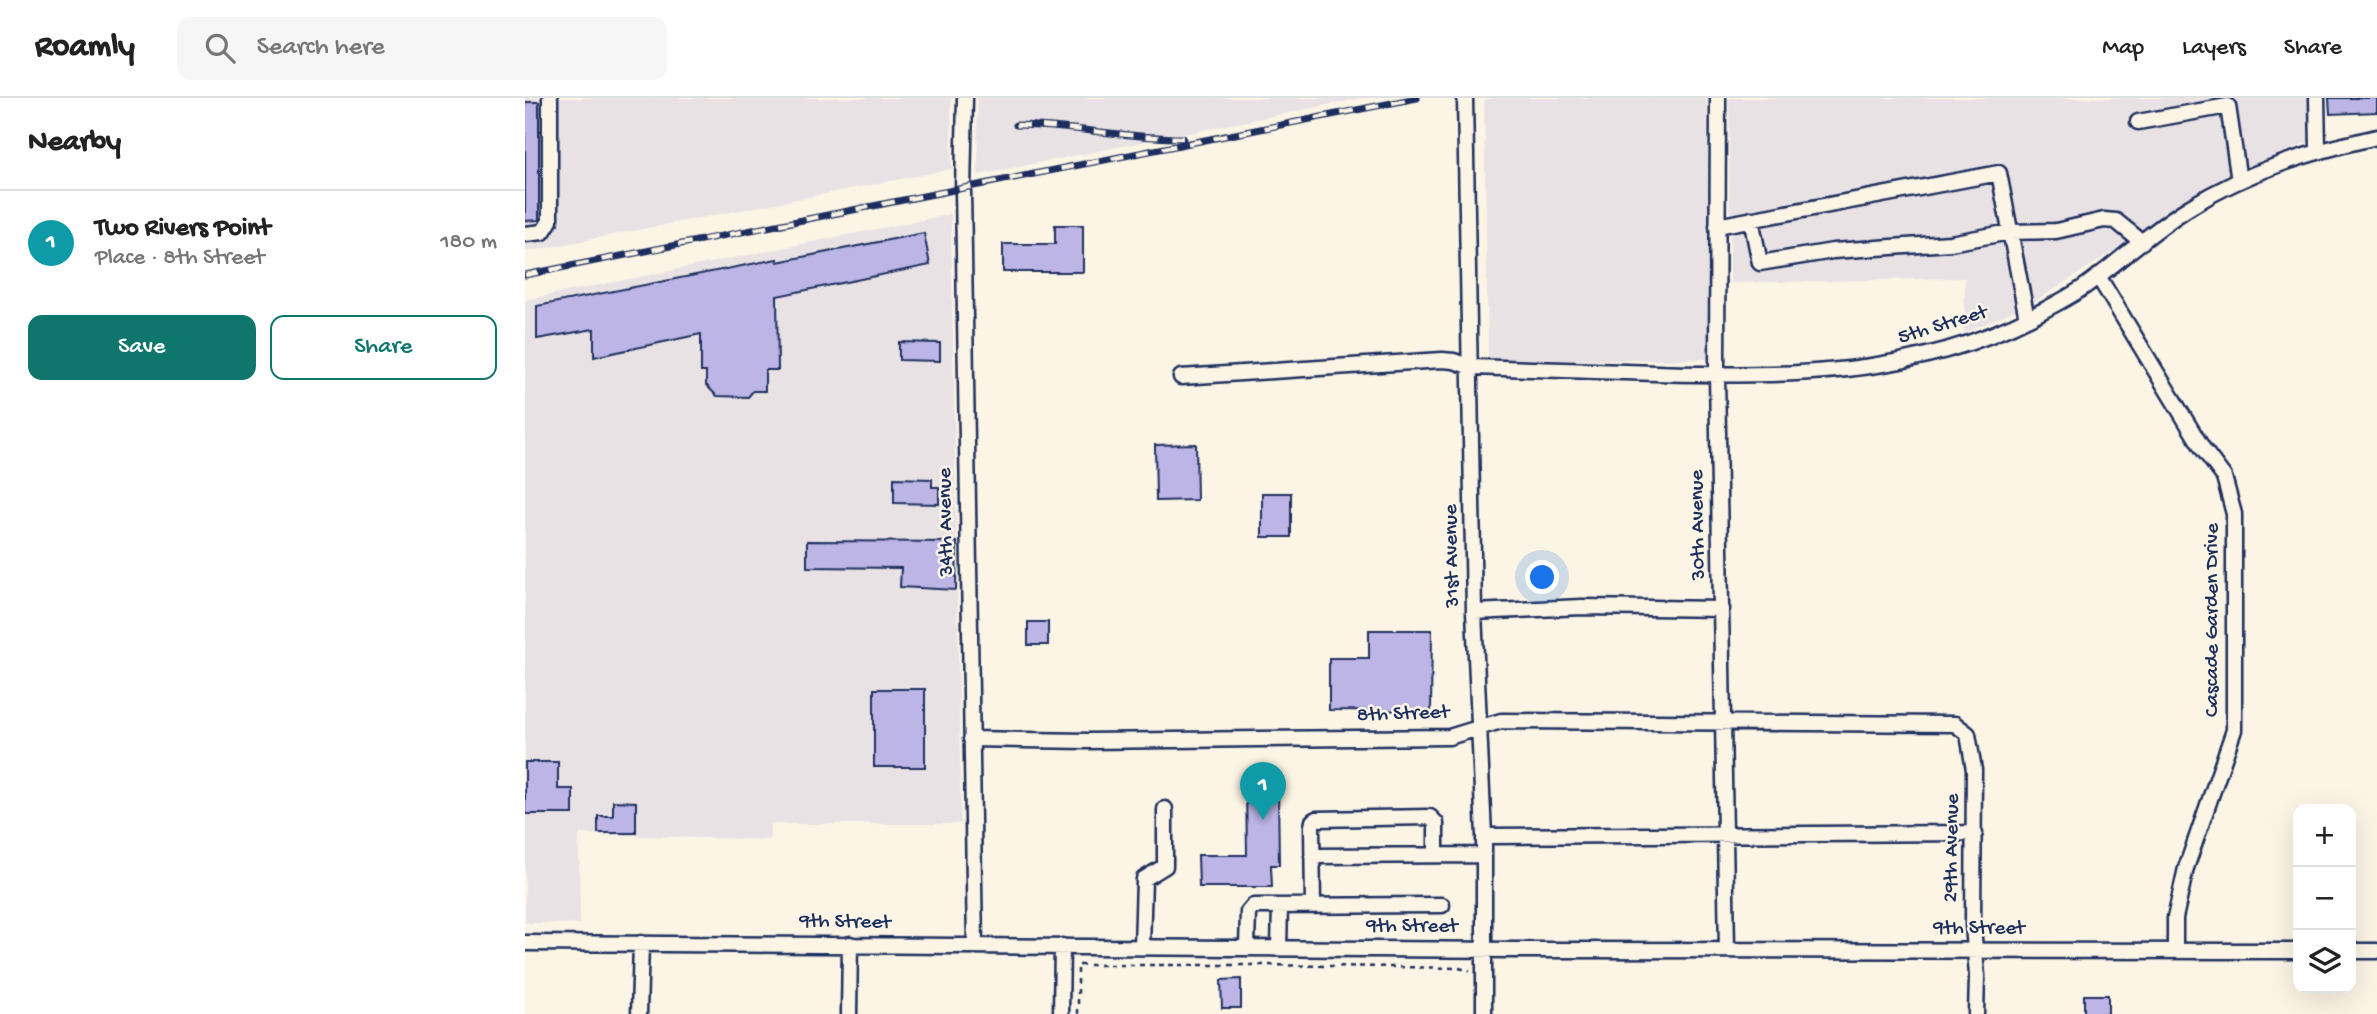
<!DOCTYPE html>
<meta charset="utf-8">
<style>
:root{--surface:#fff;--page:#f6f6f6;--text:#222;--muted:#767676;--line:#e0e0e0;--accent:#0f766e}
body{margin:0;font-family:"Gochi Hand",sans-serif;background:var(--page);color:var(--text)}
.controls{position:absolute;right:21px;bottom:21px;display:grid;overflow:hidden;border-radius:14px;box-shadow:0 7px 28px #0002}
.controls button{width:63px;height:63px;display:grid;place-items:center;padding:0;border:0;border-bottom:2px solid var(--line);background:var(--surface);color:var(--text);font:35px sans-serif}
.you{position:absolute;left:1018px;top:480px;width:24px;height:24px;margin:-18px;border:5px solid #fff;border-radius:50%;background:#1a73e8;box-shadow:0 0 0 10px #1a73e833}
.badge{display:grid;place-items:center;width:46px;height:46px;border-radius:50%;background:var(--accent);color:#fff;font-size:23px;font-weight:700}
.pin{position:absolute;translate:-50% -58px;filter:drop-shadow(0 2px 4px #0008)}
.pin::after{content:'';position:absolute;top:37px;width:24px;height:21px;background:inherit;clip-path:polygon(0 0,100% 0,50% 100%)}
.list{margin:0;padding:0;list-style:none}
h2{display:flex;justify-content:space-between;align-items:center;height:91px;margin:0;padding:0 28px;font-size:30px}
h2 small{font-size:23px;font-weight:400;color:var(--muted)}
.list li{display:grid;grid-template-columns:46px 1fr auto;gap:21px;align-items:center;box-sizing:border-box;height:105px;padding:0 28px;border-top:2px solid var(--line)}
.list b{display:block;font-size:26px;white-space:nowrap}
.list p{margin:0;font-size:23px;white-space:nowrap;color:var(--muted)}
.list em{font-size:23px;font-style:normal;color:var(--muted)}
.actions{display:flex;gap:14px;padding:21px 28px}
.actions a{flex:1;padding:16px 0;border:2px solid var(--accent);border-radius:14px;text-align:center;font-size:24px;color:var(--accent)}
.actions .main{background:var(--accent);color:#fff}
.icon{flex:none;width:38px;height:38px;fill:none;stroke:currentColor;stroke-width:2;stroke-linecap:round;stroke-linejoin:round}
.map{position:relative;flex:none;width:1852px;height:916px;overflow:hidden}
header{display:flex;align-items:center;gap:42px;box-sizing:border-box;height:98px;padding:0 35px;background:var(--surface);border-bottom:2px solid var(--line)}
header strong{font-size:33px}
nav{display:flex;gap:38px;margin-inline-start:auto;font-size:24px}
.search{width:490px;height:63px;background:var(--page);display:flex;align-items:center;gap:18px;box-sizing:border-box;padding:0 24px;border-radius:14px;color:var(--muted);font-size:26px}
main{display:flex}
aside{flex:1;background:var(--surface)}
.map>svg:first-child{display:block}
.built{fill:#e9e2e5}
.building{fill:#bcb5e6;stroke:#1b2f5e;stroke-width:2}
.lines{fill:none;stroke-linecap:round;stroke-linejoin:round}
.minor-casing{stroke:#1b2f5e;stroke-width:19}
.path{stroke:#1b2f5e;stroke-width:2.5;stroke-dasharray:5 5;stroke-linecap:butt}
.minor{stroke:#fcf5e5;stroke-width:14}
.rail-casing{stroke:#1b2f5e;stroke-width:7}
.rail{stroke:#fcf5e5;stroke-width:4.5;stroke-dasharray:13;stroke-linecap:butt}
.labels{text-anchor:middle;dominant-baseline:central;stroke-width:5;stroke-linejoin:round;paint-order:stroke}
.street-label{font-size:21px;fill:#1b2f5e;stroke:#fcf5e5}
</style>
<header>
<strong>Roamly</strong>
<div class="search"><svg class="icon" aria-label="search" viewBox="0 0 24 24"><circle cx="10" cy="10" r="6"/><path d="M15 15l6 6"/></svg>Search here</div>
<nav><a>Map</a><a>Layers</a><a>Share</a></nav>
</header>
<main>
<aside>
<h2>Nearby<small></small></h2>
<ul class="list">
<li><span class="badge" style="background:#0f9aa8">1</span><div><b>Two Rivers Point</b><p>Place · 8th Street</p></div><em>180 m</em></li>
</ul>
<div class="actions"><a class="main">Save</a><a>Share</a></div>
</aside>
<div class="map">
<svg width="1852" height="916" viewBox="0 0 1852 916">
<rect width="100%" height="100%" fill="#fcf5e5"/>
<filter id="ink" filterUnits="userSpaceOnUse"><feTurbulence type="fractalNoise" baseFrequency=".0143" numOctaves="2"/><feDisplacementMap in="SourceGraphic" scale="14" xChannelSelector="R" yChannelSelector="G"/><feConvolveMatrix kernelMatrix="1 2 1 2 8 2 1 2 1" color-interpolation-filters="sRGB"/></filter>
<g filter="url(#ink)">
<path class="built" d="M0 0H426L427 71 0 154Z
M452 0H838L453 77Z
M968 0H1182L1185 261 963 264 959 2Z
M1204 0H1800L1801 37 1715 72 1511 203 1439 235 1440 180 1205 185Z
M426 116 436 726H245V742L54 736 55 826 0 825V202Z"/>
<path class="building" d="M1804 0H1852V14L1805 16Z
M0 4H14V122L0 123Z
M530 127H558V174H478V146H530Z
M399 135 405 167 252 198 253 272H240V293H228L223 299 192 298 181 287V274H176V236L69 259V231L12 241V208L252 161V164Z
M374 244 415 245V263L374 262Z
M671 346 672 402 631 403 630 347Z
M369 380 407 381V389H414V406L369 405Z
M737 395H766V439H737Z
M282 443 432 444 431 492 375 489 376 470 282 469Z
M503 524H523V547H503Z
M844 532H907L906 613 804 612V560H844Z
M349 591H400V669H349Z
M0 664H33V691H48V716H0Z
M753 687 754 767H746L747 789H674L673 757H722L721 688Z
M88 703 111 704V735H73V718H88Z
M716 881V910H697L696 882Z
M1559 897H1583V916H1559Z"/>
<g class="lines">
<g class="minor-casing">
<path id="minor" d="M440 0 438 92 450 848
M940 0 949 514 959 738V916
M1193 0 1192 277 1202 852
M1792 0 1793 52
M1613 24 1703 8 1714 83
M1226 121 1235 165 1308 153 1425 145 1485 134 1531 133 1579 122 1591 123 1617 144
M1192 128 1474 75 1502 221
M0 136 18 134 25 123V0
M1573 178 1678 351 1699 379 1709 416V632L1661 770 1650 820V853
M656 279 917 262 929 263 946 269C1008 271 1069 273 1131 275 1262 279 1389 279 1508 218 1525 209 1543 200 1559 189 1595 163 1627 132 1665 109 1723 73 1785 54 1852 39
M949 514 1057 509 1197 511
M446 641 562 643 924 639 976 623 1430 626 1443 636 1449 672 1448 827 1452 878 1451 916
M959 738 1450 735
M787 758 958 757
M788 808 787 728 788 723 791 721 905 719 911 725V757
M0 845 990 852 1773 853
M617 849 619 781 640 768V711
M722 849 723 814 728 808 917 807
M754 850 755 808
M1826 853H1852
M114 916 116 845
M324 916 325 846
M536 916 537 848"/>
</g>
<path class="path" d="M553 916V867H737L934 870 945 873"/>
<use href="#minor" class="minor"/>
<g class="rail-casing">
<path id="rail" d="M491 27C547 28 602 40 658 40
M0 177 892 0"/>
</g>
<use href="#rail" class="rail"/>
</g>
</g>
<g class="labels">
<g class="street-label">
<text transform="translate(1418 228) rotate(-17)">5th Street</text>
<text transform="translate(422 424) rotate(-91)">34th Avenue</text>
<text transform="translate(1174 427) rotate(-91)">30th Avenue</text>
<text transform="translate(928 458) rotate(-91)">31st Avenue</text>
<text transform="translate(1688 522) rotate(-90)">Cascade Garden Drive</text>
<text transform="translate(878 617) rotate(-2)">8th Street</text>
<text transform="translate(1428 750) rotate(-89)">29th Avenue</text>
<text transform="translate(320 825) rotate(1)">9th Street</text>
<text x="887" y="829">9th Street</text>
<text x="1454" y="831">9th Street</text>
</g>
</g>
</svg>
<div class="controls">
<button>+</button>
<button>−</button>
<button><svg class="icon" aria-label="layers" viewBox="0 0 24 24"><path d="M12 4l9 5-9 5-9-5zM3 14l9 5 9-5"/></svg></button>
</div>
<div class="you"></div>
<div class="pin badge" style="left:738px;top:722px;background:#0f9aa8">1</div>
</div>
</main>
